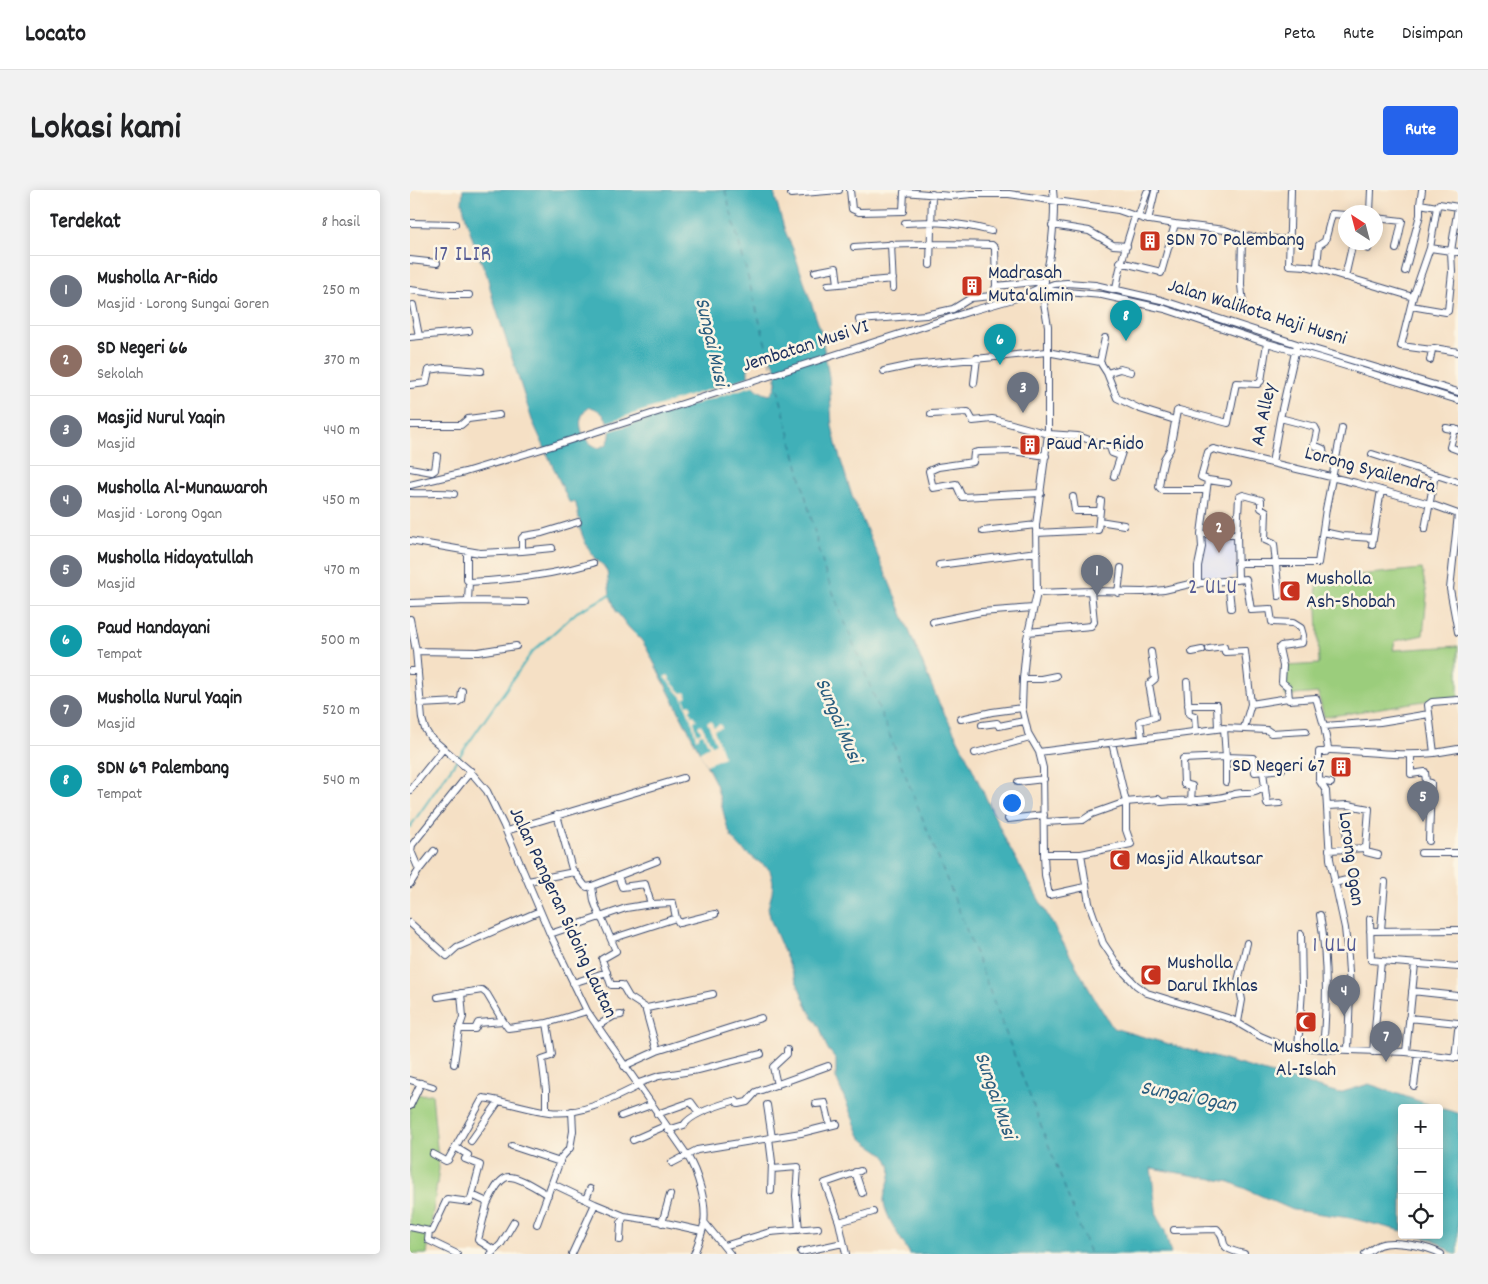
<!DOCTYPE html>
<html lang="id">
<meta charset="utf-8">
<style>
:root{--surface:#fff;--page:#f2f2f2;--text:#202124;--muted:#757577;--line:#e0e0e0;--accent:#2563eb}
body{margin:0;font-family:Dekko,sans-serif;background:var(--page);color:var(--text)}
.controls{position:absolute;right:15px;bottom:15px;display:grid;overflow:hidden;border-radius:5px;box-shadow:0 2px 12px #0003}
.controls button{width:45px;height:45px;display:grid;place-items:center;padding:0;border:0;border-bottom:1px solid var(--line);background:var(--surface);color:var(--text);font:25px sans-serif}
.compass{position:absolute;left:928px;top:15px;width:45px;height:45px;border-radius:50%;background:var(--surface);box-shadow:0 2px 12px #0003;rotate:324deg}
.you{position:absolute;left:601px;top:612px;width:18px;height:18px;margin:-12px;border:4px solid #fff;border-radius:50%;background:#1a73e8;box-shadow:0 0 0 8px #1a73e833}
.badge{display:grid;place-items:center;width:32px;height:32px;border-radius:50%;background:var(--accent);color:#fff;font-size:16px;font-weight:700}
.pin{position:absolute;translate:-50% -41px;filter:drop-shadow(0 1px 2px #0008)}
.pin::after{content:'';position:absolute;top:26px;width:18px;height:15px;background:inherit;clip-path:polygon(0 0,100% 0,50% 100%)}
.list{margin:0;padding:0;list-style:none}
h2{display:flex;justify-content:space-between;align-items:center;height:65px;margin:0;padding:0 20px;font-size:21px}
h2 small{font-size:16px;font-weight:400;color:var(--muted)}
.list li{display:grid;grid-template-columns:32px 1fr auto;gap:15px;align-items:center;box-sizing:border-box;height:70px;padding:0 20px;border-top:1px solid var(--line)}
.list b{display:block;font-size:19px;white-space:nowrap}
.list p{margin:0;font-size:16px;white-space:nowrap;color:var(--muted)}
.list em{font-size:16px;font-style:normal;color:var(--muted)}
.icon{flex:none;width:28px;height:28px;fill:none;stroke:currentColor;stroke-width:2;stroke-linecap:round;stroke-linejoin:round}
.map{position:relative;flex:none;width:1048px;height:1064px;overflow:hidden;border-radius:5px}
header{display:flex;align-items:center;gap:30px;box-sizing:border-box;height:70px;padding:0 25px;background:var(--surface);border-bottom:1px solid var(--line)}
header strong{font-size:24px}
nav{display:flex;gap:28px;margin-inline-start:auto;font-size:18px}
.intro{display:flex;align-items:center;justify-content:space-between;box-sizing:border-box;height:120px;padding:0 30px}
h1{margin:0;font-size:35px}
.button{padding:12px 22px;border-radius:5px;background:var(--accent);color:#fff;font-size:18px;font-weight:700}
main{display:flex;gap:30px;padding:0 30px}
aside{flex:1;background:var(--surface);border-radius:5px;box-shadow:0 2px 12px #0003}
.map>svg:first-child{display:block}
.built{fill:#d3d9f9}
.green{fill:#9bcd7c;stroke:#5b7e6d}
.water{fill:#3fb0b8;stroke:#2d708b;fill-rule:evenodd}
.pier{fill:#f5e0c5}
.lines{fill:none;stroke-linecap:round;stroke-linejoin:round}
.stream{stroke:#3fb0b8;stroke-width:2}
.ferry{stroke:#285c7e;stroke-width:1;stroke-dasharray:6 5;stroke-linecap:butt}
.minor-casing{stroke:#3c4a6d;stroke-width:8}
.minor{stroke:#fff;stroke-width:6}
.labels{text-anchor:middle;dominant-baseline:central;stroke-width:5;stroke-linejoin:round;paint-order:stroke}
.poi-label{font-size:20px;fill:#1b2f5e;stroke:#fcf5e5;text-anchor:start}
.street-label{font-size:20px;fill:#1b2f5e;stroke:#fcf5e5}
.water-label{font-size:21px;font-style:italic;fill:#285c7e;stroke:#fcf5e5}
.quarter-label{font-size:22px;letter-spacing:1px;fill:#565c95;stroke:#fcf5e5}
</style>
<header>
<strong>Locato</strong>
<nav><a>Peta</a><a>Rute</a><a>Disimpan</a></nav>
</header>
<div class="intro"><h1>Lokasi kami</h1><a class="button">Rute</a></div>
<main>
<aside>
<h2>Terdekat<small>8 hasil</small></h2>
<ul class="list">
<li><span class="badge" style="background:#6b7280">1</span><div><b>Musholla Ar-Rido</b><p>Masjid · Lorong Sungai Goren</p></div><em>250 m</em></li>
<li><span class="badge" style="background:#8d6e63">2</span><div><b>SD Negeri 66</b><p>Sekolah</p></div><em>370 m</em></li>
<li><span class="badge" style="background:#6b7280">3</span><div><b>Masjid Nurul Yaqin</b><p>Masjid</p></div><em>440 m</em></li>
<li><span class="badge" style="background:#6b7280">4</span><div><b>Musholla Al-Munawaroh</b><p>Masjid · Lorong Ogan</p></div><em>450 m</em></li>
<li><span class="badge" style="background:#6b7280">5</span><div><b>Musholla Hidayatullah</b><p>Masjid</p></div><em>470 m</em></li>
<li><span class="badge" style="background:#0f9aa8">6</span><div><b>Paud Handayani</b><p>Tempat</p></div><em>500 m</em></li>
<li><span class="badge" style="background:#6b7280">7</span><div><b>Musholla Nurul Yaqin</b><p>Masjid</p></div><em>520 m</em></li>
<li><span class="badge" style="background:#0f9aa8">8</span><div><b>SDN 69 Palembang</b><p>Tempat</p></div><em>540 m</em></li>
</ul>
</aside>
<div class="map">
<svg width="1048" height="1064" viewBox="0 0 1048 1064">
<rect width="100%" height="100%" fill="#fcf5e5"/>
<filter id="ink" filterUnits="userSpaceOnUse"><feTurbulence type="fractalNoise" baseFrequency=".02" numOctaves="2"/><feDisplacementMap in="SourceGraphic" scale="10" xChannelSelector="R" yChannelSelector="G"/><feConvolveMatrix kernelMatrix="1 2 1 2 8 2 1 2 1" color-interpolation-filters="sRGB"/></filter>
<filter id="wash" filterUnits="userSpaceOnUse"><feTurbulence type="fractalNoise" baseFrequency=".0096" numOctaves="4" result="noise"/><feDisplacementMap in="SourceGraphic" scale="20" xChannelSelector="R" yChannelSelector="G"/><feGaussianBlur stdDeviation="1.12" result="paint"/><feColorMatrix in="noise" values="0 0 0 0 0 0 0 0 0 0 0 0 0 0 0 0 0 1.4 0 .05"/><feComposite in="paint" operator="in"/></filter>
<g filter="url(#wash)">
<rect width="100%" height="100%" fill="#f5e0c5"/>
<path class="built" d="M793 343 826 344 827 383 820 389 790 391Z"/>
<path class="green" d="M1012 379 1017 405 1013 445 985 451 983 460 1048 456V507C1003 511 959 521 914 527L908 503 875 506 876 476 909 474 906 389Z
M22 904 29 979 17 1064H0V905Z"/>
<path class="water" d="M53 0H363L375 41 383 59 411 142 419 187 422 236 427 258 442 306 478 389 528 511 556 565 596 651 683 806 703 838 929 903 959 894 1029 918H992V1041L940 1028 883 1020 820 992 741 978 747 1027 755 1041 761 1064H500C492 1050 473 1024 474 1009 475 998 483 986 480 975 475 959 459 958 450 946L426 888V869L417 858 410 838 398 819 361 731 358 718 362 703 363 692 360 680 334 661 322 648 317 636 306 594 237 459 232 451 219 438 206 421 200 405 197 381 193 375 185 369 175 352 170 339V333L166 314 165 312H159L122 230 82 106 77 85 67 62 58 35 52 13ZM350 166C351 166 356 166 358 167 370 174 369 197 360 205 340 202 327 175 350 166ZM180 217C192 219 202 233 200 246 200 249 198 251 197 254L189 258C172 253 162 228 180 217Z
M1029 918 1048 923V1064H1044L1024 1050 1006 1045H1029Z"/>
<path class="pier" d="M341 186 345 195 197 242 195 233Z
M258 485 260 488 259 490 272 503 275 502 278 507 274 509 277 515 280 514 282 518 280 520 282 526 284 525 287 530 284 531 287 544 291 542 288 536 291 534 302 555 306 553 297 532 301 531 304 537 310 534 312 538 304 540 314 567 296 575 289 562 299 556 293 544 289 545V547L286 549 282 532 272 507 254 487Z"/>
<g class="lines">
<path class="stream" d="M0 637 122 462 167 422 202 404"/>
<path class="ferry" d="M315 0 363 182
M365 188 415 382 552 728 680 1064"/>
</g>
</g>
<g filter="url(#ink)">
<g class="lines">
<g class="minor-casing">
<path id="minor" d="M440 0 442 19 449 22 493 21 494 2 541 6 562 4H599L708 20 734 29 765 34 751 83
M881 0 879 75 896 76 913 80 1003 107
M1012 0 1010 14 1027 17 1029 14 1048 17
M381 4 429 0
M960 22 961 0
M728 27 737 2
M966 28 992 31 986 59
M738 30 745 1
M0 33 45 34
M495 33C528 31 550 33 581 41
M765 34 815 40 832 46 831 95 834 124
M642 35 679 41 703 55 717 56
M832 46 879 50
M481 54 483 98
M444 57C490 53 536 54 582 55L585 58 586 96 582 106 561 108 543 119 516 125 449 130
M1020 58 1027 17
M958 59 960 52
M0 70 27 73
M710 72 751 82
M520 75 522 4
M912 79 907 76 909 55 915 51 922 24 936 25
M995 81 1010 25V14
M405 82 426 78 428 94
M935 87 943 52
M418 95 483 89
M586 96 635 91
M629 97 633 99 632 102 638 136V244L626 335 627 403 617 448 613 489 612 518 618 543 629 562 633 578 634 664H671L679 713 693 753 709 777 726 795 737 803 821 829 850 846 871 855 913 859 996 862 1048 868
M632 97C641 76 646 23 643 0
M633 98 644 94 657 93 685 95 751 110 887 154 1048 202
M0 100 39 105H59
M633 100 692 105 755 119 857 153 910 168 1048 210
M706 100C709 74 718 51 725 26
M3 115 9 146
M1001 116 1036 122 1038 121 1042 82 1041 61 1048 17
M0 147 59 141
M1022 160 991 156 1003 107 1020 58 1048 62
M1020 170 1022 160 1024 158 1048 162
M690 172 697 183 707 208 730 219 765 230
M474 181 502 175 637 162 690 172 695 148
M697 183 710 179 721 182
M564 193 567 168
M0 195 16 193 19 180 33 178 71 181
M521 224 558 222 563 231 582 229 587 230 638 244 668 246 700 257 702 263 710 266
M870 228 905 237 907 241 904 255 913 259 914 268 926 271
M0 235H51L58 229 89 225
M1036 238 1048 240
M1045 239 1040 257 1048 260
M962 264 1048 292
M862 273 946 293 1023 315 1048 324
M0 278 22 282 25 280 27 266
M704 286 715 253
M798 290 818 293
M0 295 55 282 145 255 561 121 610 107 627 99
M796 300H752L749 297 751 282 754 269 760 259 767 221 769 220 818 233 826 193 848 194 851 191 857 153
M0 303C15 304 29 302 44 304
M631 303 552 307 546 294 523 298 519 281 528 277 563 272 564 263 569 262 603 261 636 266
M663 307 665 321H690
M1048 324 1040 399 1048 442
M689 331 714 335
M1015 339 1025 284
M573 341 626 335
M913 342 932 346 962 348
M626 343 688 340 691 311
M791 344H827
M0 351 70 363 112 361V348L114 346 132 343 168 332
M962 355 971 300
M57 361V390L59 392C102 390 143 385 183 373
M112 361 142 358
M827 373H908L916 319 932 238
M529 375 627 362
M818 390 821 418
M828 390 827 344 829 307 833 305 851 310V318L856 321 855 350 864 354 869 406
M788 394V376L792 357 791 344 798 290 791 287 798 262 803 259 862 273 870 228 886 158
M627 403 681 401 733 402 754 400 780 394 836 389 841 420 860 419 862 432 883 433 891 438 893 445 892 453 871 456 869 458 873 476 872 492 878 497 879 510 906 508 914 536 970 532 1019 524
M708 403 711 378
M58 411 59 392
M0 413 58 411 115 412
M0 429 6 461 12 529 15 539 20 547 60 581 77 601 94 636 140 744 177 821 277 965C288 983 297 1013 294 1034 292 1044 288 1054 284 1064
M523 432 571 422 623 418
M618 442 681 436 684 432 681 401
M799 459 814 457 815 462 835 461 841 514 834 538
M6 461 68 462 106 456
M782 462 792 460
M0 481H8
M613 489H631L646 486
M777 492 779 524 785 526 786 541
M10 514 48 512 51 510 52 501
M841 514 878 508
M778 515H807L808 538
M551 529 582 522 612 518
M572 535 587 533 589 536 614 531
M914 536 918 558 920 560C954 561 990 567 1024 563L1018 515 1022 512 1048 510
M814 538 816 567 843 568 845 582 872 579
M732 548 730 531 745 527 739 494 745 489 741 462
M702 553 716 612 748 609 751 612C776 610 802 611 825 604 839 601 842 607 855 596
M918 558 916 562H909V590L916 601 920 669 935 738 938 767 940 799 938 860
M629 562 814 538 857 540 861 543 896 541
M565 563 620 548
M1024 563 1048 559
M1001 566V584L1015 582 1016 592 1021 593 1019 651
M853 581 857 614 870 613
M910 591 921 593
M608 592 634 589
M0 600 33 559
M781 611 782 596 774 594 773 569 816 567V592
M917 616 938 615 959 619 956 658 919 660
M147 625 162 679 175 696 177 697 182 696
M598 629 634 625
M936 631 937 659
M634 632 673 630 682 624 716 612V640L721 654 671 664
M96 641 273 588
M956 658V662L968 665
M1011 663H1048
M634 664 635 685 639 705 675 697
M9 680 24 661
M208 686 212 697 235 694 241 714 263 713 266 728
M118 691 164 682
M924 693 945 688
M0 694 9 680 1 661 2 655 61 581
M910 725C918 770 917 815 913 859
M960 729 961 770 971 771
M0 733 37 766 47 757 130 721
M971 740 975 692
M960 741 1048 740
M140 744 190 727 184 711 182 696 247 671
M201 749 266 728 269 733 305 724
M163 793 197 782
M1002 801 1048 806
M28 807 72 800 77 804 93 831
M236 818 219 807 212 795H201L192 769 206 761 193 731 190 727 216 718 241 714
M999 828 1048 833
M828 832 832 810 828 791 837 753
M187 836 204 826 211 825
M49 839 53 827 51 803
M888 858 892 800 891 744
M247 861 351 828
M963 862 971 771 1048 777
M996 862 1005 774
M1045 868 1048 840
M44 874 49 839H65L68 833 93 831 98 838 137 833 177 821
M214 876 247 861 236 821 237 818 303 804
M0 890 23 897
M226 894 249 886 288 880 351 864
M367 895 363 877 377 864V860
M1004 896 1008 864
M406 914 415 913 420 935
M357 915 362 948
M0 916 11 893
M136 921V900L132 869 141 866 142 864 137 833
M247 924 281 912 289 923
M211 926 241 915
M258 940 274 935C281 924 309 915 323 911H326L328 914 337 912 346 902 418 876
M359 948 362 972 361 1001
M223 950 255 936
M61 951 89 911
M102 956 150 972
M45 957 58 965 55 969 70 975 62 1005 75 1011 77 1014 68 1050 84 1060
M23 964 36 971 38 970 73 908C95 911 117 919 139 922 170 926 200 910 228 896
M262 973 287 960 391 943 427 934
M362 979 388 977 386 1006 389 1040
M445 982 452 1003
M143 994 185 1014 162 1064
M176 1009 180 999
M77 1014C82 1005 86 993 95 988 105 983 129 1000 138 1005
M185 1014 214 1026 247 1031 292 1041
M294 1032 320 1064
M429 1032 463 1022
M252 1033 260 1005
M127 1034 151 968 160 958 163 941 162 921
M0 1037 19 1041 18 1050 47 1064
M764 1040 807 1039C821 1053 802 1056 834 1064
M19 1041H22L37 1009 60 1012 62 1005
M210 1050 211 1033 214 1026
M314 1056 360 1042 408 1038
M391 1062 433 1053
M81 1064 91 1054 104 1032
M436 1064 429 1032 415 993 450 981
M955 1064C960 1061 964 1057 969 1055 983 1050 1018 1056 1031 1064"/>
</g>
<use href="#minor" class="minor"/>
</g>
</g>
<defs>
<g id="building-square" transform="scale(1.125)"><rect x="-9" y="-9" width="18" height="18" rx="4" fill="#c8321e" stroke="#fcf5e5"/><path d="M-4-6H4V6H1V3H-1V6H-4ZM-2.5-4.3h1.7v1.8h-1.7ZM.8-4.3h1.7v1.8H.8ZM-2.5-1h1.7V.8h-1.7ZM.8-1h1.7V.8H.8Z" fill="#fff"/></g>
<g id="mosque-square" transform="scale(1.125)"><rect x="-9" y="-9" width="18" height="18" rx="4" fill="#c8321e" stroke="#fcf5e5"/><path d="M3.5-4.9A6 6 0 1 0 3.5 4.9A5 5 0 1 1 3.5-4.9Z" fill="#fff"/></g>
</defs>
<g fill-rule="evenodd">
<use href="#building-square" x="740" y="51"/>
<use href="#building-square" x="562" y="96"/>
<use href="#building-square" x="620" y="255"/>
<use href="#mosque-square" x="880" y="401"/>
<use href="#building-square" x="931" y="577"/>
<use href="#mosque-square" x="710" y="670"/>
<use href="#mosque-square" x="741" y="785"/>
<use href="#mosque-square" x="896" y="832"/>
</g>
<g class="labels">
<g class="poi-label">
<text x="756" y="51">SDN 70 Palembang</text>
<text x="578" y="84">Madrasah<tspan x="578" dy="23">Muta'alimin</tspan></text>
<text x="636" y="255">Paud Ar-Rido</text>
<text x="896" y="390">Musholla<tspan x="896" dy="23">Ash-Shobah</tspan></text>
<text x="915" y="577" text-anchor="end">SD Negeri 67</text>
<text x="726" y="670">Masjid Alkautsar</text>
<text x="757" y="774">Musholla<tspan x="757" dy="23">Darul Ikhlas</tspan></text>
<text x="896" y="858" text-anchor="middle">Musholla<tspan x="896" dy="23">Al-Islah</tspan></text>
</g>
<g class="street-label">
<text transform="translate(847 123) rotate(17)">Jalan Walikota Haji Husni</text>
<text transform="translate(396 157) rotate(-18)">Jembatan Musi VI</text>
<text transform="translate(855 225) rotate(-78)">AA Alley</text>
<text transform="translate(960 281) rotate(15)">Lorong Syailendra</text>
<text transform="translate(940 669) rotate(82)">Lorong Ogan</text>
<text transform="translate(152 723) rotate(65)">Jalan Pangeran Sidoing Lautan</text>
</g>
<g class="water-label">
<text transform="translate(300 152) rotate(77)">Sungai Musi</text>
<text transform="translate(427 531) rotate(67)">Sungai Musi</text>
<text transform="translate(584 906) rotate(71)">Sungai Musi</text>
<text transform="translate(778 908) rotate(11)">Sungai Ogan</text>
</g>
<g class="quarter-label">
<text x="53" y="65">17 ILIR</text>
<text x="803" y="398">2 ULU</text>
<text x="925" y="756">1 ULU</text>
</g>
</g>
</svg>
<div class="controls">
<button>+</button>
<button>−</button>
<button><svg class="icon" aria-label="locate" viewBox="0 0 24 24"><circle cx="12" cy="12" r="6"/><path d="M12 2v4M12 18v4M2 12h4M18 12h4"/></svg></button>
</div>
<svg class="compass" viewBox="-18 -18 36 36"><path d="M0-13l5 13h-10z" fill="#e53935"/><path d="M0 13l5-13h-10z" fill="#757577"/></svg>
<div class="you"></div>
<div class="pin badge" style="left:687px;top:406px;background:#6b7280">1</div>
<div class="pin badge" style="left:809px;top:363px;background:#8d6e63">2</div>
<div class="pin badge" style="left:613px;top:223px;background:#6b7280">3</div>
<div class="pin badge" style="left:934px;top:826px;background:#6b7280">4</div>
<div class="pin badge" style="left:1013px;top:632px;background:#6b7280">5</div>
<div class="pin badge" style="left:590px;top:175px;background:#0f9aa8">6</div>
<div class="pin badge" style="left:976px;top:872px;background:#6b7280">7</div>
<div class="pin badge" style="left:716px;top:151px;background:#0f9aa8">8</div>
</div>
</main>
